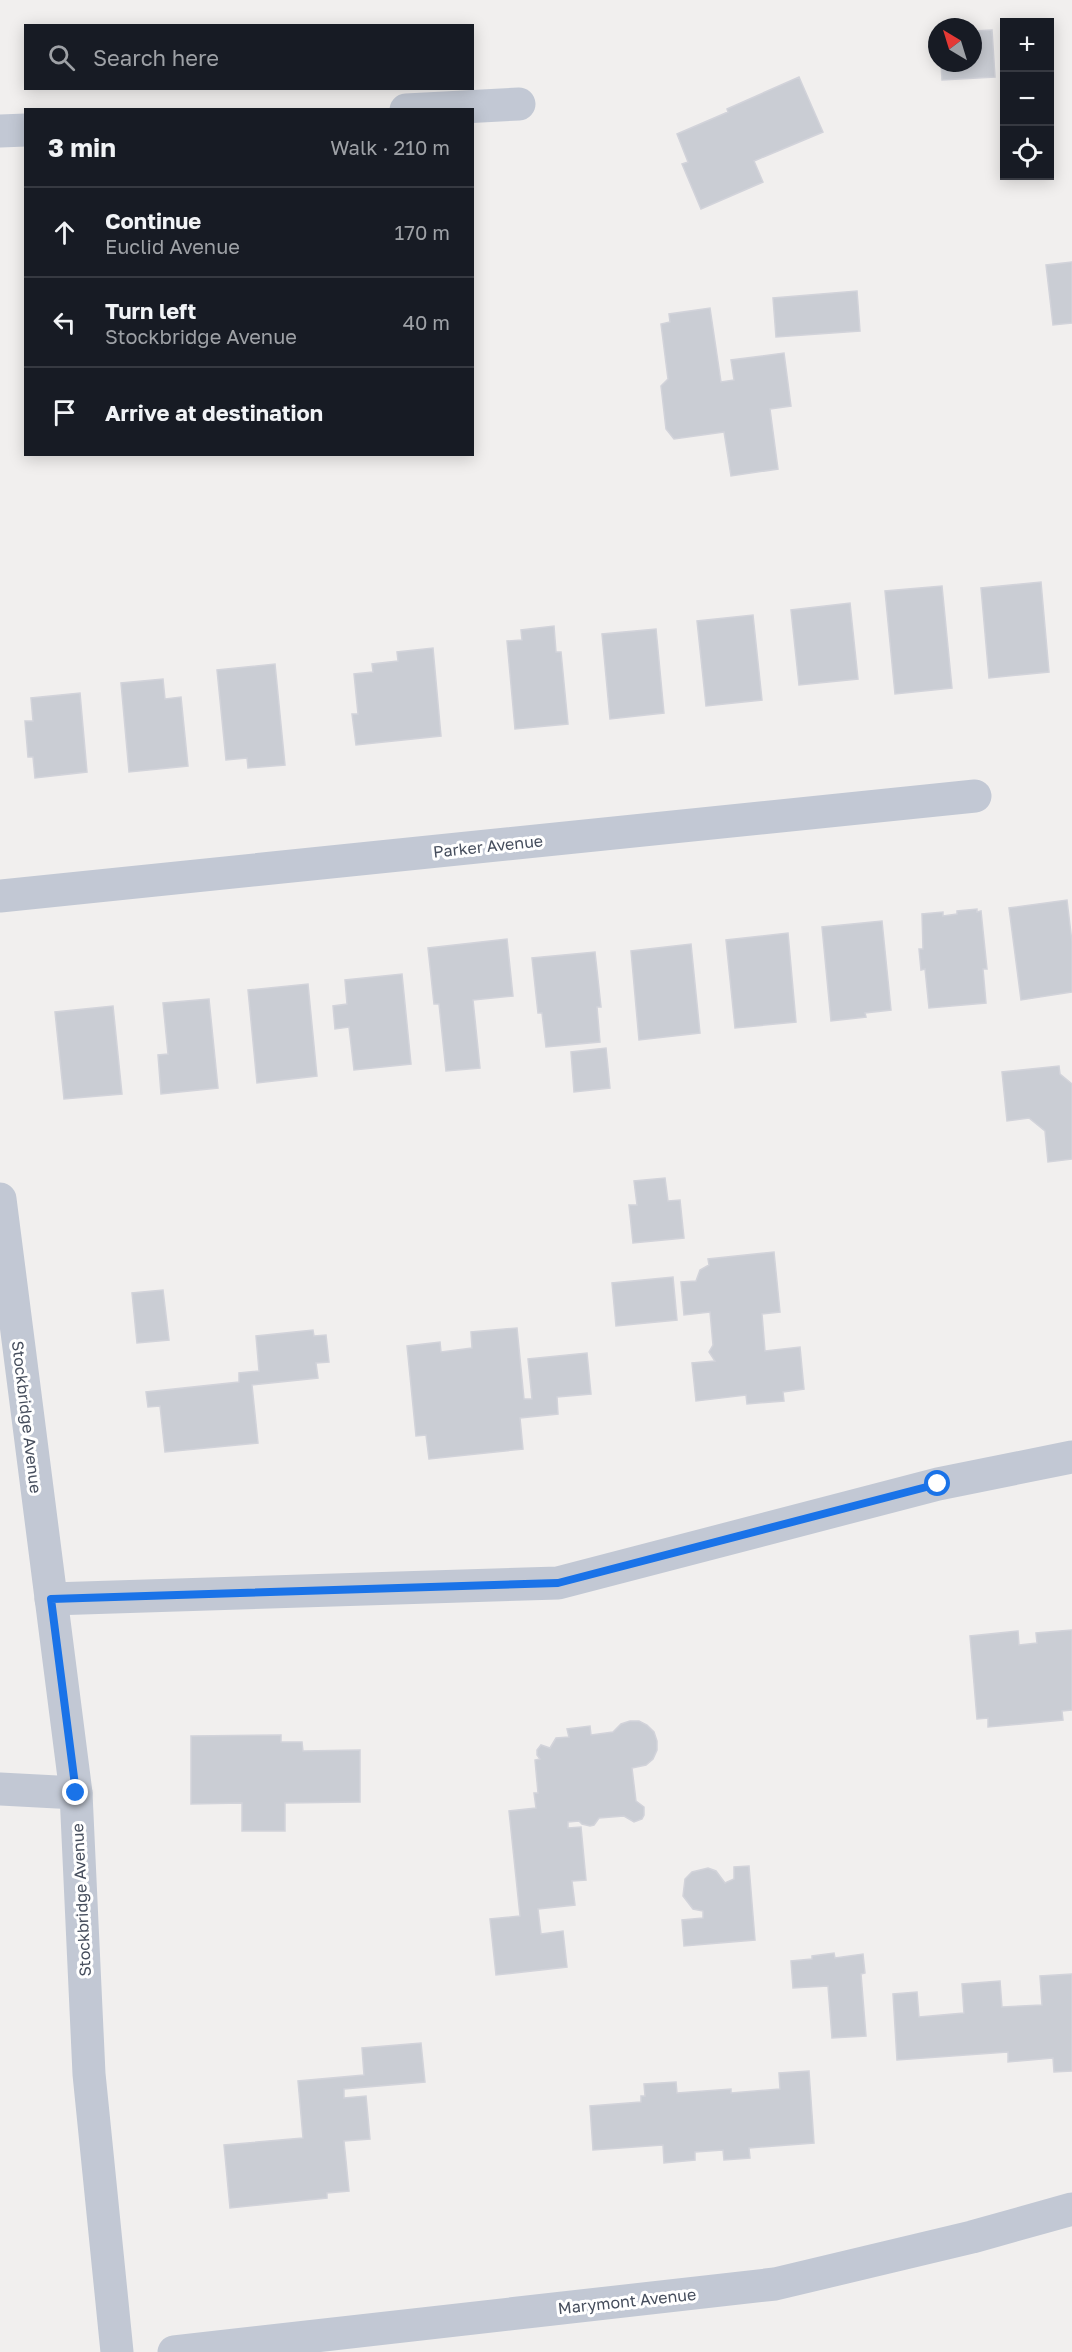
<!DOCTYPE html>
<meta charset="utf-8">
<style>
:root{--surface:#171b24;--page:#242831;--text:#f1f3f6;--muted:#9ea1a6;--line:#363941}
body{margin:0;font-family:"Golos Text",sans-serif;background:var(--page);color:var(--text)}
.controls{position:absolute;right:18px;top:18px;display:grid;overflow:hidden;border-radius:0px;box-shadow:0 3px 15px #0003}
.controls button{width:54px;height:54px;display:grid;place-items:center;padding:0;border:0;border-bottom:2px solid var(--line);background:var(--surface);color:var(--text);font:30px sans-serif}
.compass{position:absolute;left:928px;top:18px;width:54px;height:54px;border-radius:50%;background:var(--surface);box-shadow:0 3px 15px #0003;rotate:322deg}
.stop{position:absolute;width:18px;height:18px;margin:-14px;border:4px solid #1a73e8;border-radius:50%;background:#fff}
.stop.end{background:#1a73e8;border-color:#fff;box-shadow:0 2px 6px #0008}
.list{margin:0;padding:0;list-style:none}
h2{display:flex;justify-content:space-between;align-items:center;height:78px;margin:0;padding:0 24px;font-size:26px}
h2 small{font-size:20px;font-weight:400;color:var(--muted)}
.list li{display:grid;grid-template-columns:39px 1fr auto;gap:18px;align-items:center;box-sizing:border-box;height:90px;padding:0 24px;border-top:2px solid var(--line)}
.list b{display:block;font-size:22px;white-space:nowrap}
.list p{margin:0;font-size:20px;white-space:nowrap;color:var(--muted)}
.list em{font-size:20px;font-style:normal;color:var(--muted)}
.icon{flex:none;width:33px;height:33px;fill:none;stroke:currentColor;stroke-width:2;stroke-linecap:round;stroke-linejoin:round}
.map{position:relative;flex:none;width:1072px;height:2352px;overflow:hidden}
.search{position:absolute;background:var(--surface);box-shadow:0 3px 15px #0003;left:24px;top:24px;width:450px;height:66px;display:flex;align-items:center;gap:15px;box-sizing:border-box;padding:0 21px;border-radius:0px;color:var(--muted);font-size:22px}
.panel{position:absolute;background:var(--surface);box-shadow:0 3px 15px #0003;left:24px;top:108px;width:450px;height:348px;border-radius:0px}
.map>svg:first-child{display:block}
.building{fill:#cacdd4;stroke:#d2d3da;stroke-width:1.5}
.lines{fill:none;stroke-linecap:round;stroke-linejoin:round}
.minor{stroke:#c2c8d4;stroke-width:33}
.tertiary{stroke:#c2c8d4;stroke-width:33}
.route{stroke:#1a73e8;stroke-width:8}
.labels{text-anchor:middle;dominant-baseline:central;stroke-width:6;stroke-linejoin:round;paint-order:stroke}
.street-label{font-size:16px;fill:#464e5d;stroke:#fff}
</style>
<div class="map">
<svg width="1072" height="2352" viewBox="0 0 1072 2352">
<rect width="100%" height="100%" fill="#f1efee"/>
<path class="building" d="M992 30 995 77 942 80 941 63H973V31Z
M799 77 823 132 754 161 763 182 701 209 682 164 688 162 677 134 728 112 727 109Z
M1072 262V323L1053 325 1046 265Z
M857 291 860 331 776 337 773 298Z
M710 308 721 382 734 380 731 360 784 353 791 406 770 409 778 469 731 476 724 432 674 439 666 429 661 386 668 379 661 324 670 322 669 314Z
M1041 582 1049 672 989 678 981 588Z
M942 586 952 688 895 694 885 591Z
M850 603 858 679 799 685 791 610Z
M753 615 762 700 706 706 697 621Z
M554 626 556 652H561L568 724 515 729 507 641 522 640 521 630Z
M656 629 664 713 610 719 602 634Z
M433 648 441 736 356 745 352 714H358L354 674 373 672 372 664 398 661 397 652Z
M275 664 285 765 248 768 247 758 226 760 217 670Z
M163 679 165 699 181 697 188 766 129 772 121 683Z
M80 693 87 772 35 778 33 757H28L25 721H33L31 698Z
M1067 900 1072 942V992L1021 1000 1009 908Z
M977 909V912L981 911 987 969H983L986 1003 929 1008 925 969 921 970 919 949H923L922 914 943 912V916L957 914V911Z
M882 921 891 1010 865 1013 866 1017 831 1021 822 927Z
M788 933 796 1022 735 1028 726 940Z
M507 939 513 996 473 1000 480 1068 446 1071 439 1004H434L428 948Z
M691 944 700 1033 639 1040 631 951Z
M595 952 601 1007H597L600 1042 546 1047 542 1013H538L532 958Z
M402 974 411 1064 354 1070 349 1027 335 1029 333 1006 347 1004 345 980Z
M308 984 317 1076 257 1083 248 990Z
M209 999 218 1088 161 1094 158 1055 168 1054 163 1003Z
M113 1006 122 1094 64 1099 55 1012Z
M606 1048 610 1088 574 1092 571 1052Z
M1059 1066 1060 1074 1072 1084V1159L1048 1162 1045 1131 1029 1118 1007 1121 1002 1072Z
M665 1178 668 1201 680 1200 684 1238 633 1243 629 1205H637L634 1181Z
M774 1252 780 1312 762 1314 765 1351 800 1347 804 1389 783 1392 784 1401 747 1404 746 1395 696 1401 692 1363 715 1361 709 1352 713 1345 710 1312 684 1315 681 1282 696 1281 700 1270 709 1265 708 1259Z
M673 1277 677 1320 616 1326 612 1283Z
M163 1290 169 1340 137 1343 132 1293Z
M517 1328 524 1399H532L528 1359 587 1353 591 1394 557 1397 558 1414 520 1418 523 1449 429 1459 426 1435 416 1436 407 1346 440 1342 441 1352 472 1348 471 1332Z
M313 1330 314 1336 326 1335 329 1362 316 1363 318 1378 252 1385 258 1443 165 1452 160 1406 148 1407 146 1392 239 1382V1373L259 1371 256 1336Z
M1072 1630V1710L1062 1711 1063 1720 988 1727V1718L977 1719 970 1636 1018 1631 1019 1645 1037 1643 1036 1633Z
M630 1721H639L647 1725 654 1732 657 1741V1750L653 1759 646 1765 632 1768 636 1801 644 1807V1815L642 1819 634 1822 624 1816 599 1818 594 1825 590 1826 582 1824 579 1821 568 1822V1828L581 1827 586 1880 572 1881 575 1905 538 1909 541 1934 563 1931 567 1967 496 1975 490 1919 520 1916 509 1811 536 1808 534 1793H538L535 1760 540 1759 537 1755V1750L541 1745 550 1748 556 1738 569 1737 567 1729 590 1726 591 1735 613 1732 621 1724Z
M281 1735V1742H302L303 1751 360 1750V1802L285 1803V1831H242V1803L191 1804V1736Z
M749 1866 755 1940 684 1946 682 1920 703 1918V1911L693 1909 683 1896 685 1879 692 1872 708 1868 716 1871 725 1883 734 1879V1867Z
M834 1953 835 1958 863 1954 865 1973 861 1974 866 2036 832 2038 828 1986 793 1988 791 1961 812 1959V1956Z
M1072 1974V2071L1054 2072 1053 2058 1008 2062V2052L897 2060 893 1994 917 1992 919 2017 964 2013 962 1984 1000 1981 1002 2007 1042 2005 1040 1976Z
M421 2043 425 2082 344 2089V2098L366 2096 370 2139 344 2141 349 2191 327 2193V2198L230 2208 224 2145 303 2138 298 2081 364 2075 362 2048Z
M809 2071 814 2143 749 2148 750 2158 724 2160 723 2150 695 2152V2160L664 2163 663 2145 593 2150 590 2106 641 2102V2096H645L644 2084 676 2082 677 2093 731 2089V2093L780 2089 779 2073Z"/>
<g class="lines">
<path class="minor" d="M406 110 519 104
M0 131 26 130
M0 896 975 796
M51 1599 558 1583 938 1484 1072 1457
M0 1789 76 1793
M174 2352 775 2284 972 2237 1072 2209"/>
<path class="tertiary" d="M0 1199 76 1793 89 2074 117 2352"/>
</g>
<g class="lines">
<path class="route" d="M76 1793 51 1599 558 1583 938 1484"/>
</g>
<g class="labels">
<g class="street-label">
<text transform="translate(488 846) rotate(-6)">Parker Avenue</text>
<text transform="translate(27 1417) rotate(83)">Stockbridge Avenue</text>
<text transform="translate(81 1900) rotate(-93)">Stockbridge Avenue</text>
<text transform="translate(627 2301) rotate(-6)">Marymont Avenue</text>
</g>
</g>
</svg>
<div class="controls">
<button>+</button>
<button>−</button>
<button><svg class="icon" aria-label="locate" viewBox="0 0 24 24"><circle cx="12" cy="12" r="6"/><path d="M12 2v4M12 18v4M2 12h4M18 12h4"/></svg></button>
</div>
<svg class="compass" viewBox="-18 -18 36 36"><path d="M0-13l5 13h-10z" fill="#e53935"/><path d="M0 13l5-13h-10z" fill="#9ea1a6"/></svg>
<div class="stop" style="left:938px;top:1484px"></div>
<div class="stop end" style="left:76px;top:1793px"></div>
<div class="search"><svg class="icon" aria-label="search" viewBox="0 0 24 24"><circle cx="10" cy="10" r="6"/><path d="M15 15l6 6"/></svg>Search here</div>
<section class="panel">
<h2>3 min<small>Walk · 210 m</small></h2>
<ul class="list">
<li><svg class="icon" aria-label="ahead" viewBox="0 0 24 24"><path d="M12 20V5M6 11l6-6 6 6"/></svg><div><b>Continue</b><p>Euclid Avenue</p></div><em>170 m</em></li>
<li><svg class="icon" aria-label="left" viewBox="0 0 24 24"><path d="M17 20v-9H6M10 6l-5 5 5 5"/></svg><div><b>Turn left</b><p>Stockbridge Avenue</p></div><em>40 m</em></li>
<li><svg class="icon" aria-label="arrive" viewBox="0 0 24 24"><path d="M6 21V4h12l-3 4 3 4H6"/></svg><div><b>Arrive at destination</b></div></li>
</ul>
</section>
</div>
